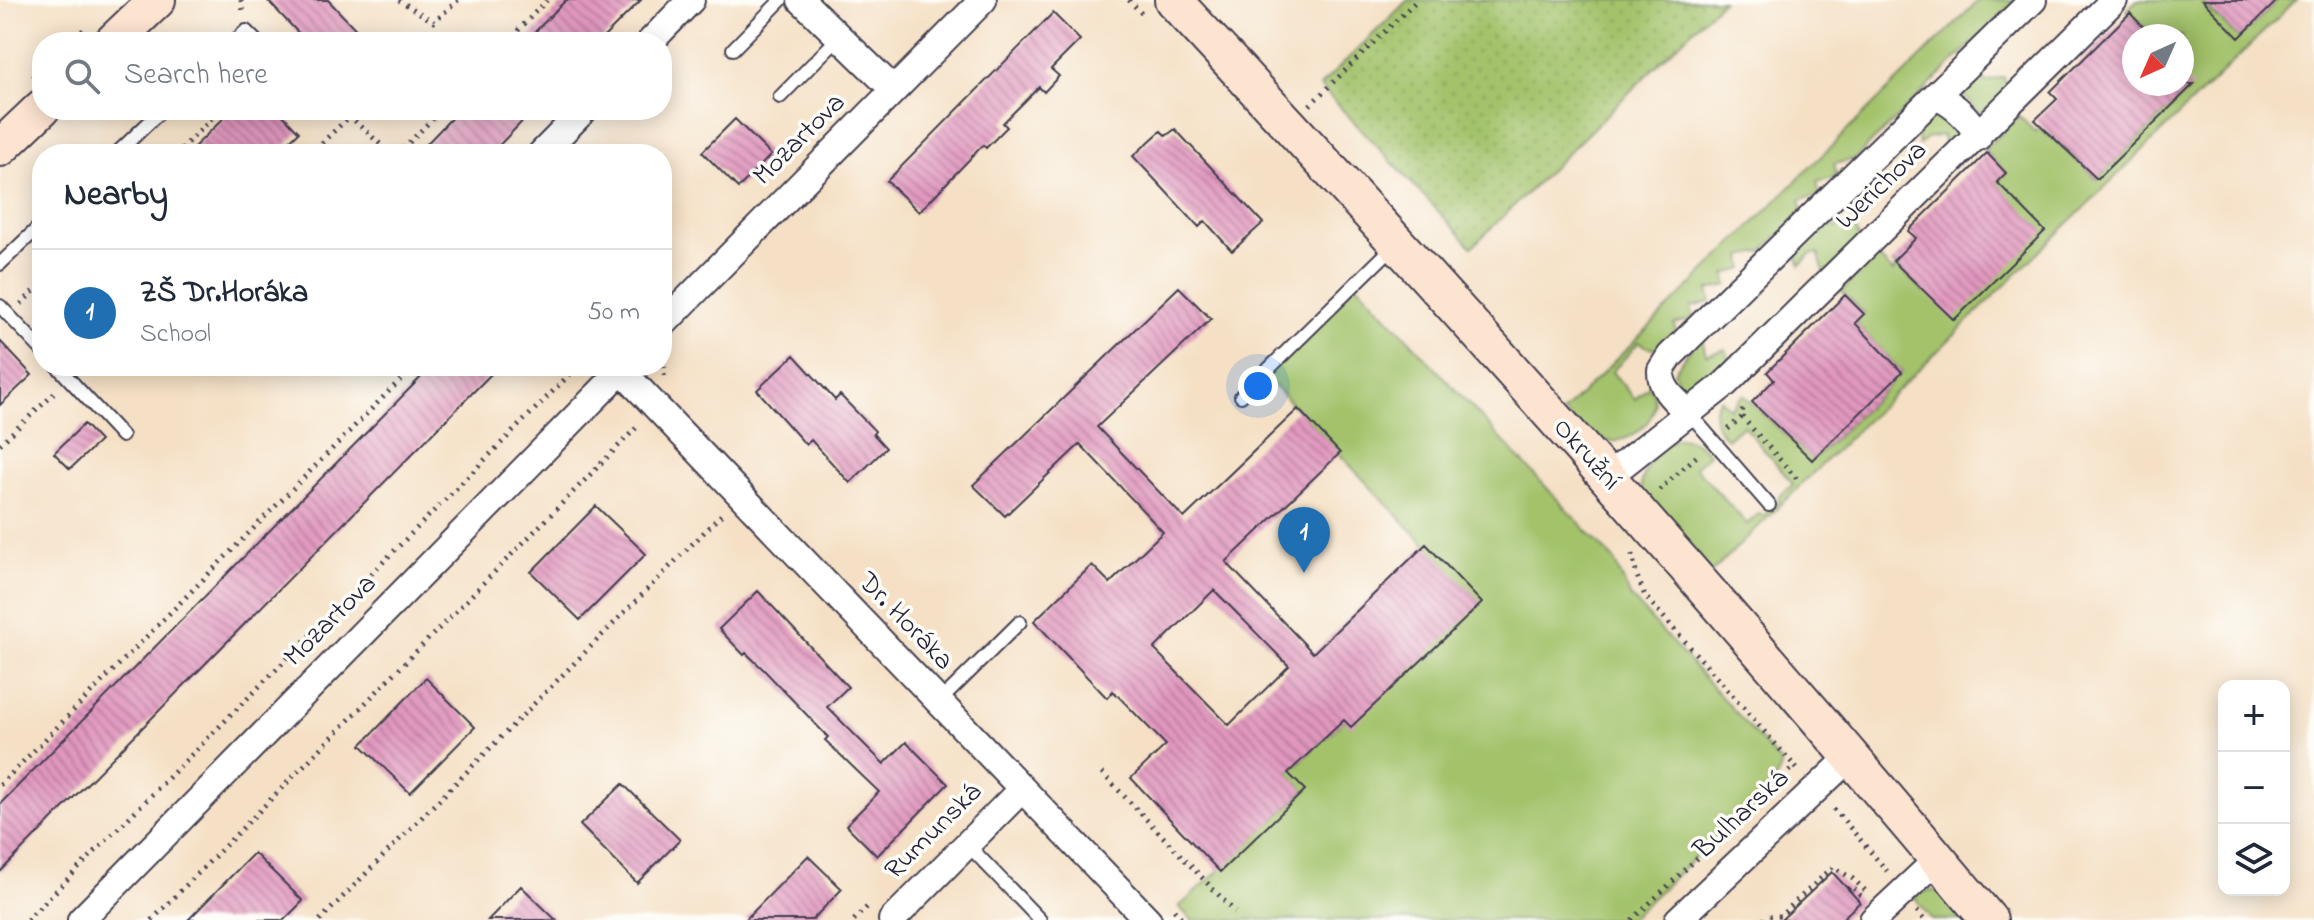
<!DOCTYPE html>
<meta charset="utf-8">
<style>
:root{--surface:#fff;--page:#f2f2f3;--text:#1f2937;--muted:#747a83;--line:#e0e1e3;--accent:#1f6fb2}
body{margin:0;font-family:"Indie Flower",sans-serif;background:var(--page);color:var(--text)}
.controls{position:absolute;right:24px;bottom:24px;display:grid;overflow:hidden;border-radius:16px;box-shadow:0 4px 20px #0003}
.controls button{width:72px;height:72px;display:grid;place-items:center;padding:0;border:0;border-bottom:2px solid var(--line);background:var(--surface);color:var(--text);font:40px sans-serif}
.compass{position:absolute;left:2122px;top:24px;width:72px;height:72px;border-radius:50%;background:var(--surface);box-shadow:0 4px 20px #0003;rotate:225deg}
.you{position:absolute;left:1258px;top:386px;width:28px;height:28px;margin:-20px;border:6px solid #fff;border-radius:50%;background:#1a73e8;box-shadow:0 0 0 12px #1a73e833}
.badge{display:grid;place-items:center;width:52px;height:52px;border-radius:50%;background:var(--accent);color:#fff;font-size:26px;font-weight:700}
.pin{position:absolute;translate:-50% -66px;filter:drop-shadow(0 2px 4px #0008)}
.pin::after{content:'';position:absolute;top:42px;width:28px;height:24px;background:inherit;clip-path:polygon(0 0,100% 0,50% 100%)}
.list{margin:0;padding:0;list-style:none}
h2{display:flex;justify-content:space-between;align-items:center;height:104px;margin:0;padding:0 32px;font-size:34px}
h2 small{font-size:26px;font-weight:400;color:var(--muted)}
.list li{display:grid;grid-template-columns:52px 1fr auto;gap:24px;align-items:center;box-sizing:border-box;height:128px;padding:0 32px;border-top:2px solid var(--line)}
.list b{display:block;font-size:30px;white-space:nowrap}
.list p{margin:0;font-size:26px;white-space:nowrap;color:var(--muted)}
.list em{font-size:26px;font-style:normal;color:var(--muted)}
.icon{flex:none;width:44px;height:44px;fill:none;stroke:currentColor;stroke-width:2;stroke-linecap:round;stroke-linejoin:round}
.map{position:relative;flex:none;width:2314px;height:920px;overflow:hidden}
.search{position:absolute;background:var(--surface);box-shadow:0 4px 20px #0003;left:32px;top:32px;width:640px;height:88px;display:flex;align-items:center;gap:20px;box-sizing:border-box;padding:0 28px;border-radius:32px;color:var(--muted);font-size:30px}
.panel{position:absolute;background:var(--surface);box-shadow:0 4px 20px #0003;left:32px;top:144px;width:640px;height:232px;border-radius:32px}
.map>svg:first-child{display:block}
.grass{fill:#a3c26a;stroke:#627252;stroke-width:2}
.garden{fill:url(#garden-dots);stroke:#627252;stroke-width:2}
.building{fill:url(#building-back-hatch);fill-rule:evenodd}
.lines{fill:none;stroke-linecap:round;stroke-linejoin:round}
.lane-casing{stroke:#423e50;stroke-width:16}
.street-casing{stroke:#423e50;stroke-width:30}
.secondary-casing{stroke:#423e50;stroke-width:40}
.path{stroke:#423e50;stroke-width:5;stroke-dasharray:2 6;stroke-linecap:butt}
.lane{stroke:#fff;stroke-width:12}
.street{stroke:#fff;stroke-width:26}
.secondary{stroke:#fde4d1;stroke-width:36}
.labels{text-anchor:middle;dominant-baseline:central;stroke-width:7;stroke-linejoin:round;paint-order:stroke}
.street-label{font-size:28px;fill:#22223b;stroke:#fdfcf7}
</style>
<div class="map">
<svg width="2314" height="920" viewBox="0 0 2314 920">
<defs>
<pattern id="garden-dots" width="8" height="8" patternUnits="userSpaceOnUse" patternTransform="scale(2)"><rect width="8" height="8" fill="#a3c26a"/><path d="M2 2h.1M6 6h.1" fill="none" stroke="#8ca65d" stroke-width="1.8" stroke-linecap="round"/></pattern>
<pattern id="building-back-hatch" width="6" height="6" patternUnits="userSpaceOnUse" patternTransform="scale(2)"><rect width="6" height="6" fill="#e197be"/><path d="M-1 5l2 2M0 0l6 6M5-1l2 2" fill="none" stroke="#b67b9c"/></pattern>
</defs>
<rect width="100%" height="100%" fill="#fdfcf7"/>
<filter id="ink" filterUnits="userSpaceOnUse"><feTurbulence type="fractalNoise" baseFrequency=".0125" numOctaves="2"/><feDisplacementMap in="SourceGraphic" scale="16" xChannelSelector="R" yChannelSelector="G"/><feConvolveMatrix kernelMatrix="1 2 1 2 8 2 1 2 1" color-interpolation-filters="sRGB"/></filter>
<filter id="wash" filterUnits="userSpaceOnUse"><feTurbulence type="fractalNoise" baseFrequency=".006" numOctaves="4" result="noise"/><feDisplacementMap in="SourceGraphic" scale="32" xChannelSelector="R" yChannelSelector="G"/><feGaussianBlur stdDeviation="1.8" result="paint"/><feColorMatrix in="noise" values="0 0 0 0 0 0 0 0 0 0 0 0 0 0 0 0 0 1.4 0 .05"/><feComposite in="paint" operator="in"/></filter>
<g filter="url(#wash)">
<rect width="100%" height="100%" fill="#f5e0c5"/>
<path class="grass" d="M1979 0H2016L1855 159 1834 164 1837 177 1817 182 1820 195 1800 200 1803 211 1762 252 1742 256 1744 269 1725 274 1728 285 1708 290 1711 302 1691 307 1694 319 1674 324 1677 336C1664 348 1654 353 1639 342L1612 372 1635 399 1649 386C1669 413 1632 446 1604 441 1588 438 1575 422 1563 412Z
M2137 0H2199L2239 38 2278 0H2296L1709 575 1641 491C1641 469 1662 434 1688 439 1697 441 1703 448 1709 454L1695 467 1747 524 1760 513 1763 516 1780 501 1778 498 1793 484 1743 425 1727 439C1715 427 1709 414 1720 399L1730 408 1743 395 1813 460 1902 372 1855 323 1864 313 1841 291 1877 256 1893 272 1896 268 1892 262 1924 292 1997 182 2006 173 1984 150 2019 116 2035 132 2039 128 2048 136 2049 135 2097 179 2187 91 2182 84V36H2146L2149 33 2127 10Z
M1979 61 1985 82 2004 77 2008 92 1980 114 1963 94 1951 88Z
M1934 111 1941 112 1956 125 1957 138 1947 152 1942 135 1927 138 1919 145 1914 127Z
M1829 208 1835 228 1855 223 1859 240 1825 275 1818 253 1810 255 1800 265 1794 244Z
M1356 283 1614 560 1630 596 1781 763 1780 771 1774 782 1629 920H1192L1179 907 1305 791 1288 773 1344 720 1481 603 1263 374Z
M1701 334 1706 355 1726 349 1731 367 1696 392 1679 384 1674 372Z
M1931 890 1946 894 1966 920H1932L1913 895Z"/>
<path class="garden" d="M1408 0H1723L1472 247 1320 86Z"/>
<g id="blocks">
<path class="building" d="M267 0H328L368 42H307Z
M566 0H641L599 42H525Z
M2202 0H2278L2239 38Z
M1053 13 1080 40 1051 69 1059 76 1044 92 1039 87 1003 123 1007 127 986 148 983 145 919 212 887 181Z
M2130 13 2149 33 2146 36H2134V84H2194L2097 179 2035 120 2057 99 2050 92Z
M232 110H278L299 132 276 154H187Z
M459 110H533L491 154H417Z
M735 119 771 155 738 188 702 152Z
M1175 129 1263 223 1232 251 1205 221 1199 227 1133 156 1161 131 1166 136Z
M1987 153 2006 173 1997 182 2045 231 1954 320 1893 261 1916 238 1908 231Z
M1179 287 1211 319 1097 427 1184 518 1298 409 1340 453 1226 562 1313 653 1426 544 1482 603 1351 727 1344 720 1288 773 1305 790 1220 872 1131 778 1166 745 1113 691 1107 698 1034 621 1092 565 1110 583 1163 532 1080 444 1005 516 973 485ZM1214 590 1289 666 1229 725 1154 649Z
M1845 295 1864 314 1855 323 1902 372 1812 460 1752 402 1774 380 1767 372Z
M0 341 32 375 0 405Z
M794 355 835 400 840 395 875 431 873 434 886 448 850 483 811 440 806 445 757 390Z
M432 366H499L0 872V804Z
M84 424 100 441 70 469 54 453Z
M596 506 646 554 580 620 531 572Z
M758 591 848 687 827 707 884 764 906 742 948 784 877 856 846 825 879 792 825 740 828 737 763 669 746 653 744 655 719 629Z
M426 678 475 727 410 793 361 745Z
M623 784 680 840 637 883 580 825Z
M254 853 303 901 284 920H188Z
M808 856 842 889 812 920H745Z
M1832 872 1860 902 1841 920H1781Z
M521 886 556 920H488Z"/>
</g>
</g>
<g filter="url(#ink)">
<use href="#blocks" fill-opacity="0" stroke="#423e50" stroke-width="2"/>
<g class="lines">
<g class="lane-casing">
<path id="lane" d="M234 42 246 31 257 42
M733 49 781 0
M780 97 839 37
M116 154 162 110
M0 264 42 224
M0 306 42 350
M57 366 122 436
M1241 396 1395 245
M1690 414 1769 505
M938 703 1020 622
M967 844 1040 920"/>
</g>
<g class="street-casing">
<path id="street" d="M801 0 894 90
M650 42 691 0
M1936 96C1955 105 1969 117 1978 137
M541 154 584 110
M662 325 983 0
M617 366 1148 920
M1690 414C1676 401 1660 390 1661 370L1670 356 2033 0
M1606 478 1725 384 2114 0
M81 920 626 366
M892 920 1021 790
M1678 920 1850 757
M1873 920 1938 859"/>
</g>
<g class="secondary-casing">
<path id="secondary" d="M1173 0C1452 299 1726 606 1989 920
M113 42 157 0
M0 148 42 108"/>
</g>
<path class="path" d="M241 0 243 15
M399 0 434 22 458 0
M1129 0 1145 17
M70 42 84 29
M507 42 547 0
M33 77 42 69
M1310 105 1417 0
M343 110 391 154
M176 154 221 110
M310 154 350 116
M398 154 441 110
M21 304 42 283
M664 376V356L668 351
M1742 417 1797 479
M1728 429 1742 417 1743 406
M0 444 57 391
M1659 490 1699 454
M1632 554 1637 576 1645 596 1800 772
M1102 773 1235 912
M0 785 414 366
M1834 809 1887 871
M1848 889 1851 886 1861 896
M1174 910 1184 920
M1917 911 1924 920
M27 920 578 366
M152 920 640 424
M320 920 722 514
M854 920 867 907
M1632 920 1794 766
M1763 920 1769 916H1780L1833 867 1853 879 1867 892"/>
<use href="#lane" class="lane"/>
<use href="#street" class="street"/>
<use href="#secondary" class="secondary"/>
</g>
</g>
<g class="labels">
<g class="street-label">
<text transform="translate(800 140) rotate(-45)">Mozartova</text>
<text transform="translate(1882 186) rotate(-44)">Werichova</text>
<text transform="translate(1586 455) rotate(48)">Okružní</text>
<text transform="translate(331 621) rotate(-45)">Mozartova</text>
<text transform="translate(905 622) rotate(46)">Dr. Horáka</text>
<text transform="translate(1742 815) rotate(-43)">Bulharská</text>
<text transform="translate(934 832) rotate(-45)">Rumunská</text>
</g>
</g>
</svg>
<div class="controls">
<button>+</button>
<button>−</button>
<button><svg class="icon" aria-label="layers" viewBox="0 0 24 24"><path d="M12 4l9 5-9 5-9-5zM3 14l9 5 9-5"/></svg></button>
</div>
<svg class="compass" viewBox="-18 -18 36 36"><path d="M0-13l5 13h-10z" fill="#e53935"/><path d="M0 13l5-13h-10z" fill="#747a83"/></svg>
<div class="you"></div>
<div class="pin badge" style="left:1304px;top:573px">1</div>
<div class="search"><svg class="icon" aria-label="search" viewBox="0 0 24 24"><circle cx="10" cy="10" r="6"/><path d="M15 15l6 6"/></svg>Search here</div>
<section class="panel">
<h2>Nearby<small></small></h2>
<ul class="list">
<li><span class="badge">1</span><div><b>ZŠ Dr.Horáka</b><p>School</p></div><em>50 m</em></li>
</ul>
</section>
</div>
